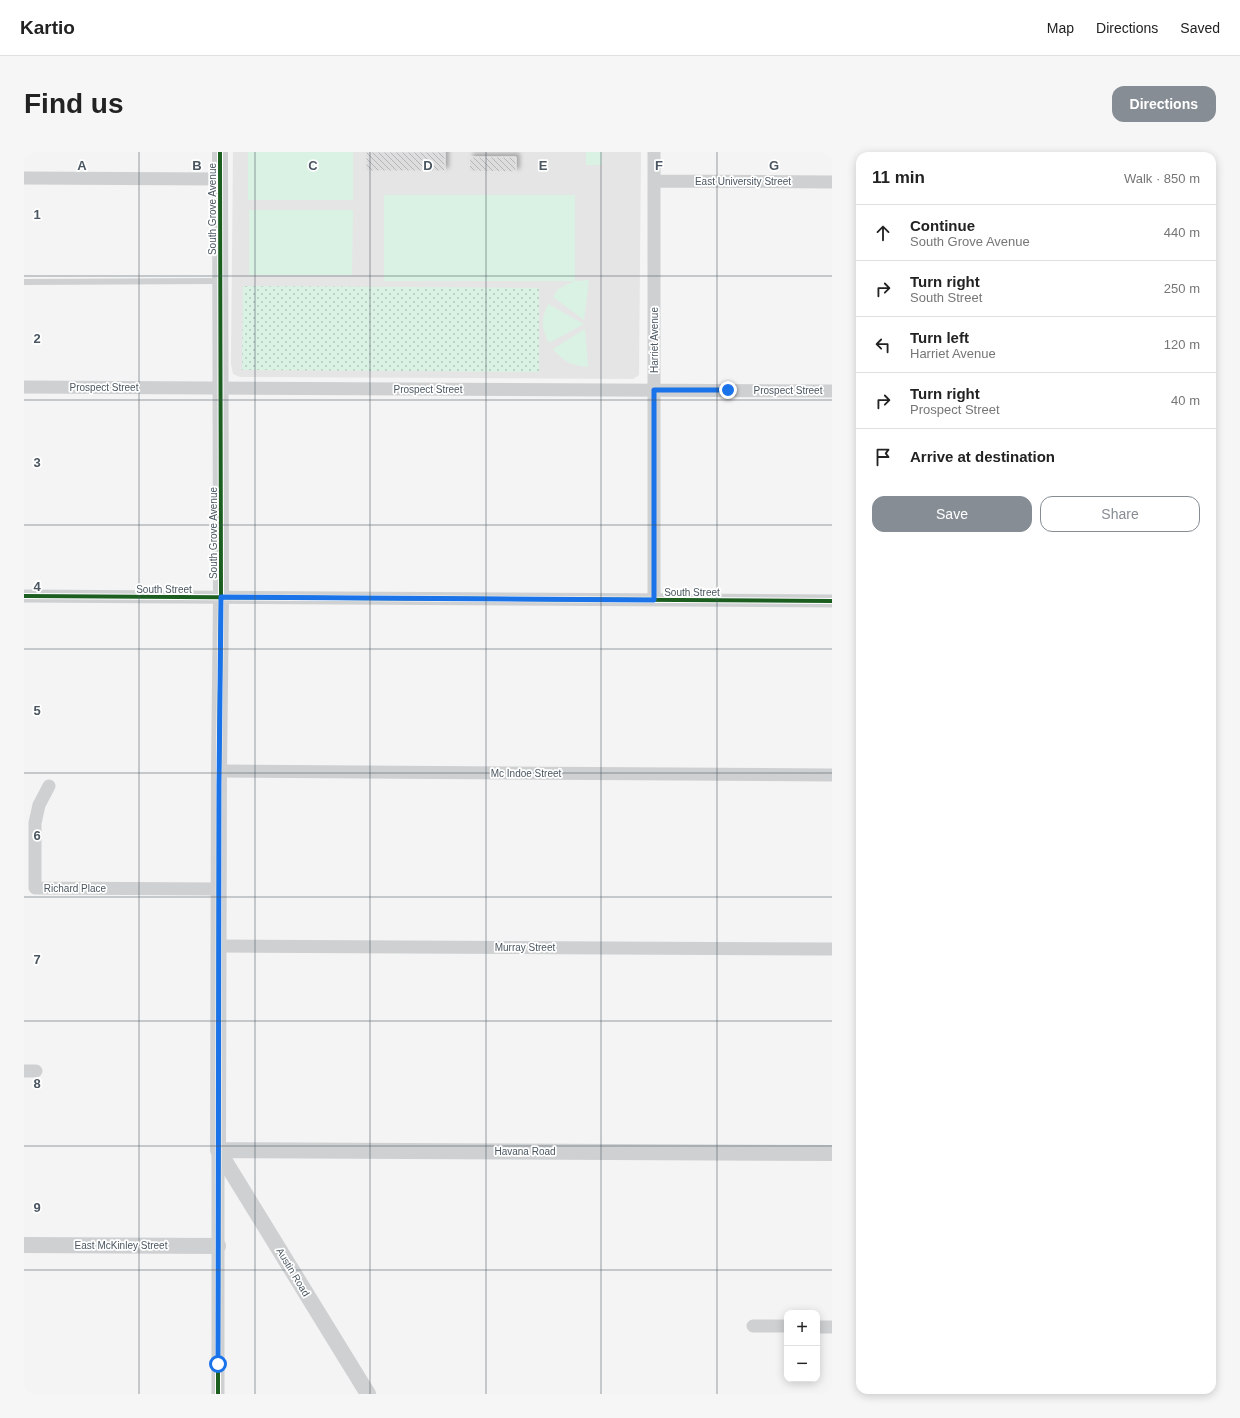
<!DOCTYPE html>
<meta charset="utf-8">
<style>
:root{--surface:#fff;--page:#f6f6f6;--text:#222;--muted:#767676;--line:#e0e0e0;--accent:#868d94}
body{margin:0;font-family:Helvetica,sans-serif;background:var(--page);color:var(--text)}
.controls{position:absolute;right:12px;bottom:12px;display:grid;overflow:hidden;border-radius:8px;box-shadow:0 2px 10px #0003}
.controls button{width:36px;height:36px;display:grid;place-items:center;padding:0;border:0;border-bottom:1px solid var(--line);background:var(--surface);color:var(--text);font:20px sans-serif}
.stop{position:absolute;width:12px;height:12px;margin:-9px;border:3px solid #1a73e8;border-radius:50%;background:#fff}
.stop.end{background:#1a73e8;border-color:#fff;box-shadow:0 1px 4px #0008}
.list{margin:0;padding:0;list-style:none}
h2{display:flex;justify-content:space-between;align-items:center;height:52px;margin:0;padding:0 16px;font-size:17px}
h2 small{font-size:13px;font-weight:400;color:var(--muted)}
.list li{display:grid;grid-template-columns:26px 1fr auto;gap:12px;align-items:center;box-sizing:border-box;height:56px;padding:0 16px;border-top:1px solid var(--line)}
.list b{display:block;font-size:15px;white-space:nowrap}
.list p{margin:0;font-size:13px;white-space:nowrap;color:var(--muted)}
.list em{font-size:13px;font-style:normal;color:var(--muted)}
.actions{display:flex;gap:8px;padding:12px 16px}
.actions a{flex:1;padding:9px 0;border:1px solid var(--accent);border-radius:12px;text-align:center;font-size:14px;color:var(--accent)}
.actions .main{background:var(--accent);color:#fff}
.icon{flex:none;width:22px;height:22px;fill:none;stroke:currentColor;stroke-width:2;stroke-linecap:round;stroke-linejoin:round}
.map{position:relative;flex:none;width:808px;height:1242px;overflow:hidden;border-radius:12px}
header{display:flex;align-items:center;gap:24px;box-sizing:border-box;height:56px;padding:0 20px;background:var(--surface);border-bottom:1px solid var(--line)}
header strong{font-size:19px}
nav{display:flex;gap:22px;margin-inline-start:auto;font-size:14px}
.intro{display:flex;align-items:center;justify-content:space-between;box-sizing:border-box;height:96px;padding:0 24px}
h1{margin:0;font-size:28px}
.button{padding:10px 18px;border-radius:12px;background:var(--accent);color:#fff;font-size:14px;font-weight:700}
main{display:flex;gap:24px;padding:0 24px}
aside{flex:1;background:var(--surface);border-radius:12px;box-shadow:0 2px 10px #0003}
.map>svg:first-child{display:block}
.education{fill:#e6e5e6}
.grass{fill:url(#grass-dots)}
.green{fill:#d9f2e3}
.building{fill:url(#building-back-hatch);stroke:#e5e6e7;filter:url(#shadow)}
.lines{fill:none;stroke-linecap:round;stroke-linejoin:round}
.service{stroke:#ced0d2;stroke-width:6}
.minor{stroke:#ced0d2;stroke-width:13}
.tertiary{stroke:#ced0d2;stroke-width:16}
.cycleway-casing{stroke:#fff;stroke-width:6}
.cycleway{stroke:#1b5e20;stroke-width:4}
.route{stroke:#1a73e8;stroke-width:5}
.grid{fill:none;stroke:#4a5661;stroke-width:1;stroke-opacity:0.55}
.labels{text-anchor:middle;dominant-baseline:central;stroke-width:3.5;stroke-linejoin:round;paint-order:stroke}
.street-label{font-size:10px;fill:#4a5661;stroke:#fff}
.grid-label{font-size:13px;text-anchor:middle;font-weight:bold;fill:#4a5661;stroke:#fff;stroke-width:3.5;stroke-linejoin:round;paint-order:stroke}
</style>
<header>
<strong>Kartio</strong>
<nav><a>Map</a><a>Directions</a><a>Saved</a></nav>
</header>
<div class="intro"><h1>Find us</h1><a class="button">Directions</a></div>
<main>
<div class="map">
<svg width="808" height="1242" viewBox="0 0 808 1242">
<defs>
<pattern id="grass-dots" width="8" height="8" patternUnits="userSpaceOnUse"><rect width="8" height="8" fill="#d9f2e3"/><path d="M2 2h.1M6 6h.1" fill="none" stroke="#b2c7bb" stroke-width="1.8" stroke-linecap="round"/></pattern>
<pattern id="building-back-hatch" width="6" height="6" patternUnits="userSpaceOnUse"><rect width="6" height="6" fill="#ddddde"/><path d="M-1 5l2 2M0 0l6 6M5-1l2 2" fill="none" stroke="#b5b6b7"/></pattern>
<filter id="shadow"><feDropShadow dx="3.5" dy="-3.5" stdDeviation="2" flood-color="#0004"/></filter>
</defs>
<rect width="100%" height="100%" fill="#f4f4f4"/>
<path class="education" d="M209 0H617L615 223 609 227 216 225 209 222 207 212Z"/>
<path class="grass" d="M219 134 515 136V220L218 218Z"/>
<path class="green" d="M224 0H329V48H224Z
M562 0H578V13H562Z
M360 43H551V129L565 128 560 168 529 145 534 137 550 129H360Z
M225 58H329L328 123H225Z
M524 152 560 172 525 191C517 174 517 169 524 152Z
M561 177 564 215C547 213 540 210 529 197Z"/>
<path class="building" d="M342 0H421V19H342Z
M446 5H492V20L445 19Z"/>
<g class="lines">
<path class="service" d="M0 130 196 129"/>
<path class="minor" d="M0 26 196 27
M630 29 808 30
M0 235 808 239
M0 444 808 449
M630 448V0
M195 619 808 623
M25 634 15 653 11 671V736L195 737
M195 794 808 797
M0 919H12
M729 1174H763
M793 1175H808
M194 1242V998"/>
<path class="tertiary" d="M194 998 195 619 197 445 196 0
M194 998 808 1001
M194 998 344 1242
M0 1093 194 1094"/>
<g class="cycleway-casing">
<path id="cycleway" d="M0 444 808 449
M194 1242 195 619 197 445 196 0"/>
</g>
<use href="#cycleway" class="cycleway"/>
</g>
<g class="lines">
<path class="route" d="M194 1212 195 634 197 445 630 448V238H704"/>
</g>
<path class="grid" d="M115 0V1242M231 0V1242M346 0V1242M462 0V1242M577 0V1242M693 0V1242M0 124H808M0 248H808M0 373H808M0 497H808M0 621H808M0 745H808M0 869H808M0 994H808M0 1118H808"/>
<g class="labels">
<g class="street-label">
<text x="719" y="29">East University Street</text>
<text transform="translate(188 57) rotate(-90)">South Grove Avenue</text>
<text transform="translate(630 188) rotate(-90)">Harriet Avenue</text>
<text x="80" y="235">Prospect Street</text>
<text x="404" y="237">Prospect Street</text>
<text x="764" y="238">Prospect Street</text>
<text transform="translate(189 381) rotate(-90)">South Grove Avenue</text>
<text x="140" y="437">South Street</text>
<text x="668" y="440">South Street</text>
<text x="502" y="621">Mc Indoe Street</text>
<text x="51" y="736">Richard Place</text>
<text x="501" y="795">Murray Street</text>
<text x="501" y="999">Havana Road</text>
<text x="97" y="1093">East McKinley Street</text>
<text transform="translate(269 1120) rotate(59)">Austin Road</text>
</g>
</g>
<g class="grid-label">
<text x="58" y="18">A</text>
<text x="173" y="18">B</text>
<text x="289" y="18">C</text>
<text x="404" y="18">D</text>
<text x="519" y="18">E</text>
<text x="635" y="18">F</text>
<text x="750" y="18">G</text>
<text x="13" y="67">1</text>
<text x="13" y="191">2</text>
<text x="13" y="315">3</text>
<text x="13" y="439">4</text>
<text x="13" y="563">5</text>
<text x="13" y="688">6</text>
<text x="13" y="812">7</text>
<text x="13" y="936">8</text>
<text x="13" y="1060">9</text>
</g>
</svg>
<div class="controls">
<button>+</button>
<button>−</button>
</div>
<div class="stop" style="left:194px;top:1212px"></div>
<div class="stop end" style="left:704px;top:238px"></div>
</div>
<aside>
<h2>11 min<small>Walk · 850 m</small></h2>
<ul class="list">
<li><svg class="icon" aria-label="ahead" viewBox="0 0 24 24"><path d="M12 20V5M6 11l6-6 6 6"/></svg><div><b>Continue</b><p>South Grove Avenue</p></div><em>440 m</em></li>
<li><svg class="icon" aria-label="right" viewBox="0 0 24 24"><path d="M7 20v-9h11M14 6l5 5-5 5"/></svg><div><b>Turn right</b><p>South Street</p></div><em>250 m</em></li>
<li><svg class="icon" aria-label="left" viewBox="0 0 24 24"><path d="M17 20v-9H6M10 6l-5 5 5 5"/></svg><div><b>Turn left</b><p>Harriet Avenue</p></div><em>120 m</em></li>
<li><svg class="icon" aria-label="right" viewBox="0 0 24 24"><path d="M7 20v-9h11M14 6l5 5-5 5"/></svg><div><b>Turn right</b><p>Prospect Street</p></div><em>40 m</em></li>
<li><svg class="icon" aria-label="arrive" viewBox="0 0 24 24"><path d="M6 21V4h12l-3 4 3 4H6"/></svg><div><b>Arrive at destination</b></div></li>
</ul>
<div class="actions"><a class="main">Save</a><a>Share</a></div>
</aside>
</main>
